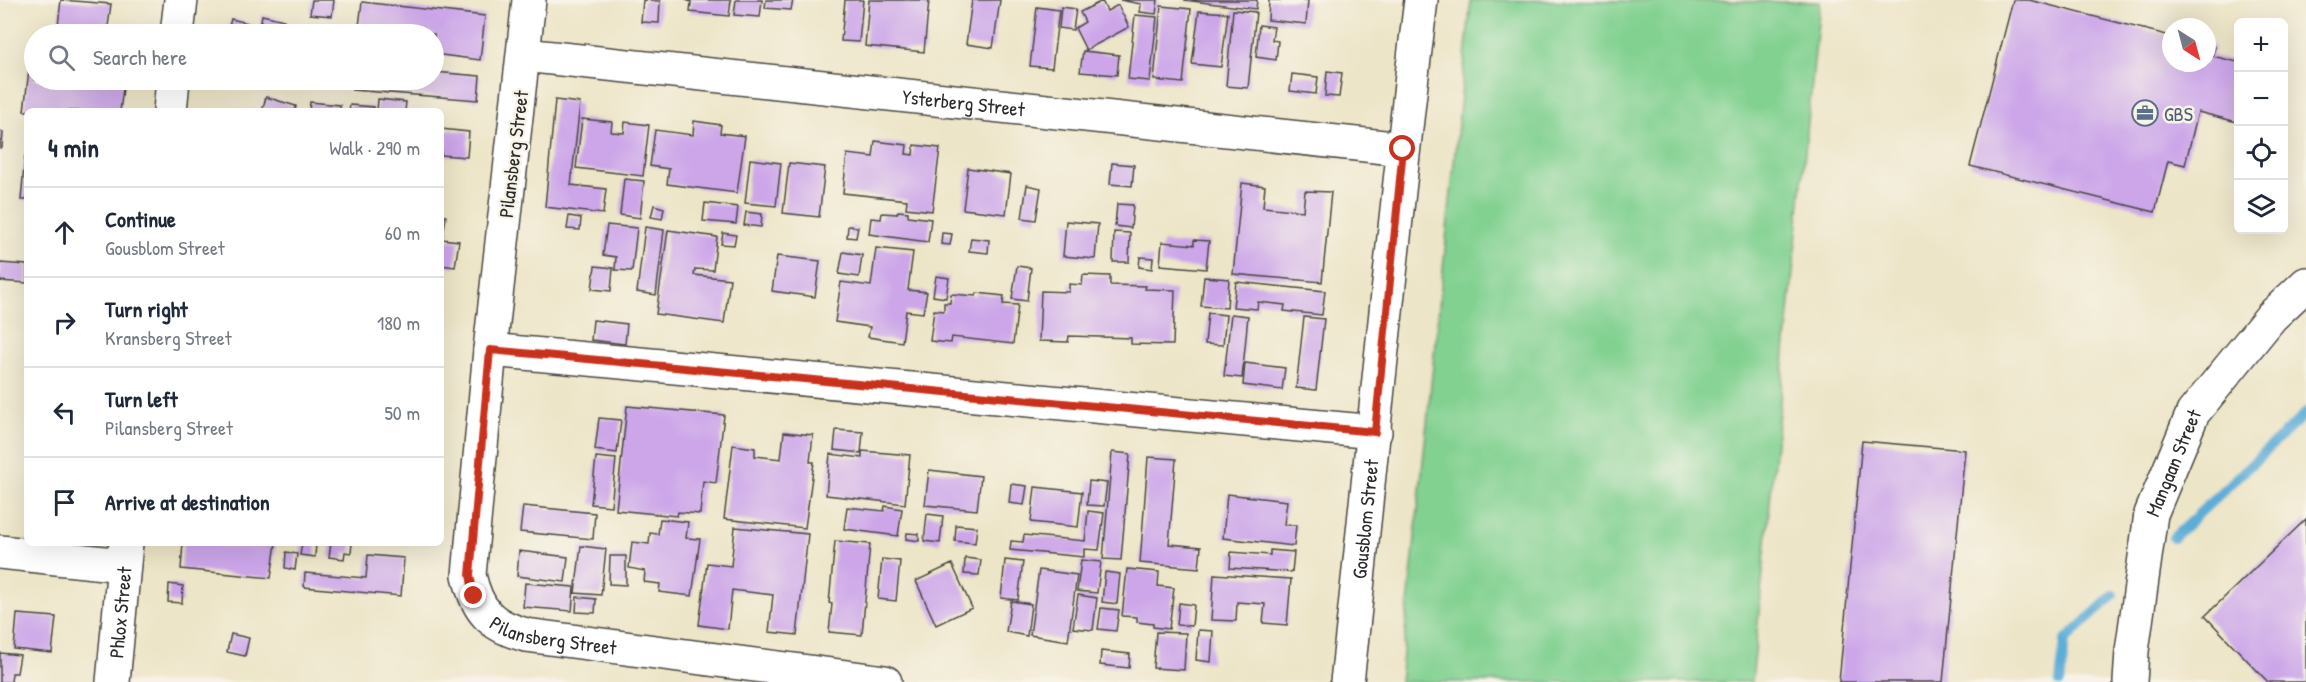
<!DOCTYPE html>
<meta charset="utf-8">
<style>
:root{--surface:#fff;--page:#f2f2f3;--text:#1f2937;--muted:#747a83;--line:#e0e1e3}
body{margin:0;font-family:"Patrick Hand",sans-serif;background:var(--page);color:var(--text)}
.controls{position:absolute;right:18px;top:18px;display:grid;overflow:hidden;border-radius:9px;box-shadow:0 6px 24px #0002}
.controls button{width:54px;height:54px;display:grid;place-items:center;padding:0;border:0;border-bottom:2px solid var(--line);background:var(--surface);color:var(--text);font:30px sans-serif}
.compass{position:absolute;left:2162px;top:18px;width:54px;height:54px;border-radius:50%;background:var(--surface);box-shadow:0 6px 24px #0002;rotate:144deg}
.stop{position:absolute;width:18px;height:18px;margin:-14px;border:4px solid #c8321e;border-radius:50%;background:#fff}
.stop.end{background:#c8321e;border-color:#fff;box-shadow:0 2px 6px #0008}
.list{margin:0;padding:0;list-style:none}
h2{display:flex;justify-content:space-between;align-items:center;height:78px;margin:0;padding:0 24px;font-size:26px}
h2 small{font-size:20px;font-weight:400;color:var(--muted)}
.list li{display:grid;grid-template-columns:39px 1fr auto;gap:18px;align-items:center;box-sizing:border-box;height:90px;padding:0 24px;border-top:2px solid var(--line)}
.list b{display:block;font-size:22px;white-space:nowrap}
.list p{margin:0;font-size:20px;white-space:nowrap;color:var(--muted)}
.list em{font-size:20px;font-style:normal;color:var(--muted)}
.icon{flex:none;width:33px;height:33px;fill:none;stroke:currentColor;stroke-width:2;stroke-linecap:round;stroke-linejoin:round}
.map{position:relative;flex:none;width:2306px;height:682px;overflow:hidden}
.search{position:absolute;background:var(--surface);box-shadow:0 6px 24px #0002;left:24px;top:24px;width:420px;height:66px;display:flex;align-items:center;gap:15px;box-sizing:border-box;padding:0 21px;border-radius:33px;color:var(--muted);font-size:22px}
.panel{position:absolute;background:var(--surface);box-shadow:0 6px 24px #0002;left:24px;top:108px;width:420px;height:438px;border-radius:9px}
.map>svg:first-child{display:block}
.green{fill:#82d191;stroke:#567e5e;stroke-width:1.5}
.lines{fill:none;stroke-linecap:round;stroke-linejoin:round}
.stream{stroke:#5dadd7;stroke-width:10}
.building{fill:#cca6e9}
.street-casing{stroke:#484742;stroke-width:36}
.street{stroke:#fff;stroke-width:33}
.route{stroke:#c8321e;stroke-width:8}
.labels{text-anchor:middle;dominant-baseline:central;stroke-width:5;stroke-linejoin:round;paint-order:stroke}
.street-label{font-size:20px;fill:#2b2b2b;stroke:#f7f3e8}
.service-label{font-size:20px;fill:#4e5e75;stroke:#f7f3e8;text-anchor:start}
</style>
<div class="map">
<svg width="2306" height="682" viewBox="0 0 2306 682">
<rect width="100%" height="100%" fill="#f7f3e8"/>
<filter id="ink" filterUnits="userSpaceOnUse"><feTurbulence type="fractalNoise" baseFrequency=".0167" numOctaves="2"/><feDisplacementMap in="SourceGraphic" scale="12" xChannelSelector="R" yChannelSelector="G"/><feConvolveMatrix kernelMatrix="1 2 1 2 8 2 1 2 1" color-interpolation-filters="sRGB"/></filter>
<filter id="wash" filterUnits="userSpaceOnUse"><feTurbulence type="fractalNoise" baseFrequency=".008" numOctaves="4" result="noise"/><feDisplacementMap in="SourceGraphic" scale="24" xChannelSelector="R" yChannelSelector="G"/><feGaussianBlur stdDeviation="1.35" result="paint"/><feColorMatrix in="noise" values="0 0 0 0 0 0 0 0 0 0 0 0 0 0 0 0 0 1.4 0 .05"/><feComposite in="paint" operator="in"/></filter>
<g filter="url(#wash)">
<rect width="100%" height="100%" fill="#ede5c7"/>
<path class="green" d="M1471 0 1820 2 1752 682H1400Z"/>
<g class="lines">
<path class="stream" d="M2173 538 2306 413
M2060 682 2065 641 2113 595"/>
</g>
<g id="blocks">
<path class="building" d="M61 0 111 4 107 34H57Z
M312 0H334L332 16 310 14Z
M643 0 660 1 659 23 641 22Z
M686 0H731L729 16 690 12 691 2Z
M736 0H762L760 17 734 15Z
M766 0H793L791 10 765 8Z
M845 0H863L859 42 841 41Z
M869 0H929L924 52 865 46Z
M972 0H1000L993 48 966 44Z
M1120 0H1158L1156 14 1140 12 1141 4Z
M1184 0H1257L1256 9Z
M1269 0H1308L1306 24 1268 20Z
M2013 0H2029L2171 36V63H2207V45L2215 47 2212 56 2238 62 2237 122 2198 112 2185 165 2168 161 2155 212 1970 166Z
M1102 1 1107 11 1118 5 1129 27 1086 50 1075 28 1085 22 1080 12Z
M362 2 485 16 480 60 434 54V34H358Z
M1161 6 1191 9 1183 83 1154 80Z
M1037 7 1059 10 1052 68 1030 66Z
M1061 7 1076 9 1073 30 1059 28Z
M1233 10 1256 12 1248 88 1226 86Z
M1199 11 1228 13 1221 67 1192 64Z
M262 15 284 20 281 30 260 26Z
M1135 15 1157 17 1150 81 1128 79Z
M231 19 248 23 245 34H227Z
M1259 25 1274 27 1272 40 1278 41 1276 60 1256 57Z
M1083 51 1119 55 1117 75 1080 72Z
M29 70 34 71V80L124 81 120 111H24Z
M1327 71 1342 73 1339 97 1325 96Z
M434 72 480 76 478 100 352 90 353 80H434Z
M1292 74 1318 77 1316 94 1290 91Z
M266 97 296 106 295 111H262Z
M378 99 406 102 405 111H377Z
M555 100 580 103 571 185 606 189 603 214 545 207Z
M310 102 340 105V111H309Z
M350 105 374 107 373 111H349Z
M582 119 612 122 611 132 624 133 625 122 649 125 643 176 576 168Z
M694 121 721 125 720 133 745 136 737 193 667 184 669 169 650 166 655 130 693 135Z
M441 129 469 132 467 157 441 155Z
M0 131 3 132 2 148H0Z
M875 141 907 145 906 154 913 155 914 145 940 148 932 211 906 208 907 200 843 193 847 154 873 157Z
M25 156 27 157V200H21Z
M750 159 781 163 776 206 745 203Z
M789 163 825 167 819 217 783 213Z
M1112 163 1134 165 1132 186 1110 184Z
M968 168 1011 174 1006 214 963 209Z
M624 179 644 181 640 218 620 215Z
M1242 183 1265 186 1263 207 1303 211 1305 191 1331 192 1322 282 1233 274Z
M1027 185 1041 188 1036 220 1022 218Z
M705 203 738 207 736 224 703 221Z
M1117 204 1133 205 1131 228 1115 226Z
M654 205 664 208 662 219 651 217Z
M898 211 908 212V216L931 219 928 242 869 234 871 218 881 219 882 213 897 214Z
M746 212 762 214 761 227 744 225Z
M441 215 446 216 443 236 441 235Z
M569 216 581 218 580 230 567 229Z
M1066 221 1098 224 1095 259 1063 256Z
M607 225 637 228 632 271 615 270 616 257 603 255Z
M848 226 858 227 856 238 847 237Z
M645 227 664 230 656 295 637 292Z
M668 230 717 237 713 270 695 269 694 275 730 279 724 323 656 314Z
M1114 232 1130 233 1129 262H1113Z
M723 233 736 235 734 245 721 244Z
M942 233 952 234 950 245 941 244Z
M971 238 989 240 988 253 969 251Z
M441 239 459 241 455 267 441 265Z
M1194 240 1209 241 1206 269 1160 265 1162 242 1194 245Z
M876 248 913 252 908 290 927 292 923 313 906 311 902 342 868 337 870 327 835 322 841 282 871 286Z
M843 252 862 255 859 277 839 274Z
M777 256 820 261 815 297 772 291Z
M1140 257 1153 258 1152 269 1139 267Z
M0 263 27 265V283L0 281Z
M595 266 613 268 611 291 592 289Z
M1017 266 1031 268 1027 301 1012 299Z
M1083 275 1110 276V285L1146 286 1145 289 1175 290 1173 345 1131 344V338L1069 336 1068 342 1039 341 1041 291 1069 292V284L1082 285Z
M936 276 949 278 946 298 933 296Z
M1204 277 1229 279 1227 308 1201 306Z
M1236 282 1325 291 1322 315 1284 311 1285 305 1258 302 1257 309 1233 307Z
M977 293 1004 296 1003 304 1018 305 1013 344 952 337 951 343 930 341 934 310 944 311V303H950L951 294 976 296Z
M1208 313 1226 315 1223 345 1205 344Z
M1231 314 1248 316 1242 378 1224 376Z
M1304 317 1324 319 1316 390 1296 388Z
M593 320 627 324 625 344 591 340Z
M1245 363 1285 368 1282 390 1243 385Z
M627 406 724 415 716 483 703 481 700 514 678 512 677 516 616 510Z
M599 418 621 420 617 453 595 450Z
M836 430 863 432 861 453 834 450Z
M784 432 813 435 810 462H814L805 528 724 519 733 445 755 448V456L781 459Z
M1862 441 1965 450 1943 682H1839Z
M862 451 910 455 905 504 826 495 830 454 862 458Z
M1112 452 1130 454 1121 560 1103 559Z
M596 457 616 459 611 506 591 504Z
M1148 457 1176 459 1169 544 1201 547 1199 568 1140 563Z
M929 470 981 476 977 510 925 505Z
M1089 481 1107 483 1104 506 1087 505Z
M1011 484 1027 486 1024 505 1009 503Z
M1035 487 1082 492 1078 527 1031 522Z
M1227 494 1287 501 1284 525H1296L1294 546 1223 538Z
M523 506 595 513 593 539 520 532Z
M885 506 902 509 898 536 844 529 847 507 884 511Z
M1088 511 1104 513 1099 550 1084 549V557L1010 550 1011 541 1023 542 1024 535 1085 541Z
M927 514 943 516 940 543 924 541Z
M660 519 688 522 686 538 700 539 692 596 659 592 660 584 644 582 645 571 629 568 632 542 649 544 650 533 658 534Z
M2306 519V682H2268L2205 616Z
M956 525 977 527 975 543 955 541Z
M735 527 808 534 797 635 769 632 773 595 732 590 728 629 699 625 707 563 731 566Z
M907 533 919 534V541L906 539Z
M835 541 870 544 862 635 829 632 832 604 829 603Z
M183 543H276L271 578 181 569Z
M302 543H316L315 557 300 555Z
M331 543H352L351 553 345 552 344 559 329 557Z
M581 546 606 549 601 595 575 593Z
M1270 550 1294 552 1292 572 1230 568 1231 552 1270 555Z
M519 551 568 557 565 582 517 576Z
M286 552 297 554 295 570 285 568Z
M368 555 404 558 401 596 304 587 305 573 366 578Z
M610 556H626V585L609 584Z
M965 558 981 560 979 575 964 574Z
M882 559 900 561 896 601 878 599Z
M1005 560 1023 562 1018 600 1001 598Z
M1081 560 1101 562 1097 593 1077 591Z
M952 564 972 608 936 625 916 581Z
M1127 569 1159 572 1158 586 1174 588 1169 629 1153 627V624L1137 622V617L1122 616Z
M1039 570 1077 575 1068 641 1030 635Z
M1105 572 1120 574 1117 604 1102 602Z
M1214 574 1291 579 1287 625 1263 623 1265 604 1237 602 1236 621 1211 620Z
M525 583 574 587 572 611 523 607Z
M169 584 183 586 182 603 168 602Z
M1078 595 1097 598 1093 630 1073 628Z
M577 597 596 599 595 613 576 612Z
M1011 601 1031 604 1027 636 1006 632Z
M1179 603 1194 605 1192 626 1177 625Z
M1101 608 1119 610 1116 631 1098 629Z
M17 614 56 617 52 653 14 649Z
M1198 630 1213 631 1211 662 1196 660Z
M1156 632 1186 633 1184 670 1153 668Z
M231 634 249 638 245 656 227 652Z
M1101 651 1130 654 1129 668 1100 665Z
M0 653 20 655 17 673H12L11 682H0Z"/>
</g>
</g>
<g filter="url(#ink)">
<use href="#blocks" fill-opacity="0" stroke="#484742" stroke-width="1.5"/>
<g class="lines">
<g class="street-casing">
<g id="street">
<path id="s1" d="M529 0 490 350 469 575C477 611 491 626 526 635L885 682"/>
<path d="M177 34 181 0"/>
<path id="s2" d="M524 55 1403 149"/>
<path d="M170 111 173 80"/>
<path d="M490 350 1375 432"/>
<path d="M0 552 123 565"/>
<path id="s3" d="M113 682 126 543"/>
<path id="s4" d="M1347 682C1372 455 1393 227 1421 0"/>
<path id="s5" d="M2130 682 2132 651 2151 514 2193 413 2271 317 2306 284"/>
</g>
</g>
<use href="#street" class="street"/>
</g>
</g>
<g class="lines" filter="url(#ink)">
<path class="route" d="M474 596 470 575 490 350 1375 432 1403 149"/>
</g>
<defs>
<g id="office-ring" transform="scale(1.35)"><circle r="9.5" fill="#f7f3e8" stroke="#5c6f8a" stroke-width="1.5"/><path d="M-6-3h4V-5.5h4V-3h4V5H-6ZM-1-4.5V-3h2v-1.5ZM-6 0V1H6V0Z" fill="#5c6f8a"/></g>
</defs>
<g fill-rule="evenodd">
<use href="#office-ring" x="2145" y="113"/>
</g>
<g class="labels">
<g class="street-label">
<text stroke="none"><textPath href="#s2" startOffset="442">Ysterberg Street</textPath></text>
<text transform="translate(513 154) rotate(-83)">Pilansberg Street</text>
<text stroke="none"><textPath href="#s5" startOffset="225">Mangaan Street</textPath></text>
<text stroke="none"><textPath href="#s4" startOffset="164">Gousblom Street</textPath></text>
<text stroke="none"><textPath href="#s3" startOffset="70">Phlox Street</textPath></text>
<text stroke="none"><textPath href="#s1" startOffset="694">Pilansberg Street</textPath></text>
</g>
<g class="service-label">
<text x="2164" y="113">GBS</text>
</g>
</g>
</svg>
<div class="controls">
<button>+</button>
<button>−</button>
<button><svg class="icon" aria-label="locate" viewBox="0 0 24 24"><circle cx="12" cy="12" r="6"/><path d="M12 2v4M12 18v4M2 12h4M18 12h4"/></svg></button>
<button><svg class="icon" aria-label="layers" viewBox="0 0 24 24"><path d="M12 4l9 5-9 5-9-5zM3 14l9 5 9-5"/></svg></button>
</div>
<svg class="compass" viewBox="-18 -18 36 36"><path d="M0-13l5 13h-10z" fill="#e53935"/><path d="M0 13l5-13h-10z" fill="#747a83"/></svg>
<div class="stop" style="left:1403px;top:149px"></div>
<div class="stop end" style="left:474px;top:596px"></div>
<div class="search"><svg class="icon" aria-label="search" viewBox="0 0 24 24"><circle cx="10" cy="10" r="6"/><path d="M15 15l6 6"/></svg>Search here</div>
<section class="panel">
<h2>4 min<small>Walk · 290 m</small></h2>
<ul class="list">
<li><svg class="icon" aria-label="ahead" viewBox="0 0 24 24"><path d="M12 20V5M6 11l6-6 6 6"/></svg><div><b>Continue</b><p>Gousblom Street</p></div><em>60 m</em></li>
<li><svg class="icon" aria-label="right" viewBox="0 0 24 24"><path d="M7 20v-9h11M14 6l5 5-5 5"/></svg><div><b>Turn right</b><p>Kransberg Street</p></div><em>180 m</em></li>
<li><svg class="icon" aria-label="left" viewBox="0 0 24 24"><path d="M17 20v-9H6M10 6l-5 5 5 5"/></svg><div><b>Turn left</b><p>Pilansberg Street</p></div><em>50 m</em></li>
<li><svg class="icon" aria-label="arrive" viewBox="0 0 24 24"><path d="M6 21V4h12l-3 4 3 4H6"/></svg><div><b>Arrive at destination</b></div></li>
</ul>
</section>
</div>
